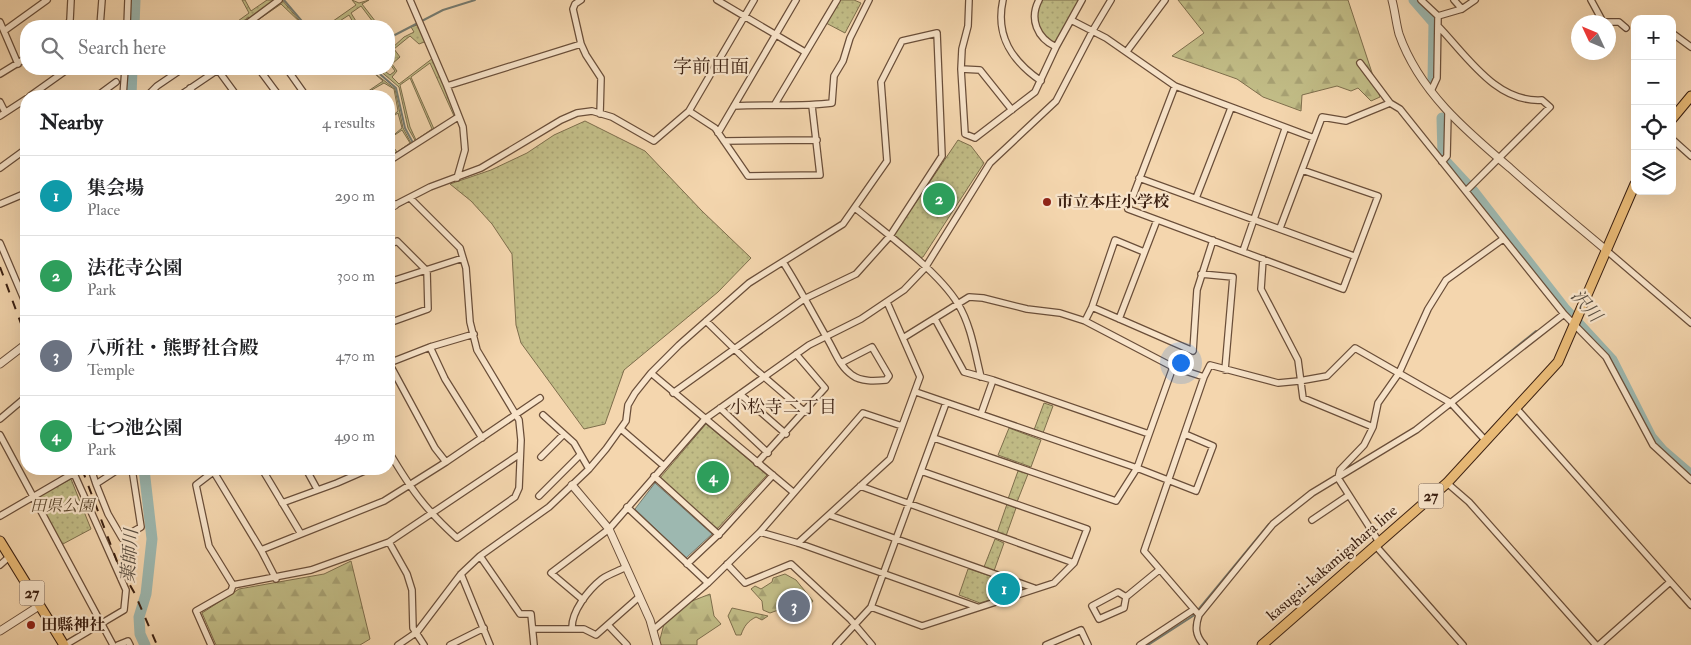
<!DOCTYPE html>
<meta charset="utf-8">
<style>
:root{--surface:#fff;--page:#f6f6f6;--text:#202124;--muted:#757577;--line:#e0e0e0;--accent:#8f2418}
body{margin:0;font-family:"IM FELL Double Pica","Noto Serif JP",serif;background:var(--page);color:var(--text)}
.controls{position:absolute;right:15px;top:15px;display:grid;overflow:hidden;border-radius:10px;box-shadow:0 5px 20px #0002}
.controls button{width:45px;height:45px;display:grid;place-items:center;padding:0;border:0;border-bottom:1px solid var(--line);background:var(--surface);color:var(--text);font:25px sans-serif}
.compass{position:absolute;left:1571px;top:15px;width:45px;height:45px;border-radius:50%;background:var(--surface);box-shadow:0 5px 20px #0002;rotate:314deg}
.you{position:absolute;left:1180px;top:362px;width:18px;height:18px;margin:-12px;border:4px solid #fff;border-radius:50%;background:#1a73e8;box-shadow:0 0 0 8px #1a73e833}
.badge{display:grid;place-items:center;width:32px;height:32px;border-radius:50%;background:var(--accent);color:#fff;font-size:16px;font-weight:700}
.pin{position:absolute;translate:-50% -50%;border:2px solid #fff;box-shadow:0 1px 5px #0006}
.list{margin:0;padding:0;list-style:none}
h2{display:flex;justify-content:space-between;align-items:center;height:65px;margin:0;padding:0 20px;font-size:21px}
h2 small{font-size:16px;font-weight:400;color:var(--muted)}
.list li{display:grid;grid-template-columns:32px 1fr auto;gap:15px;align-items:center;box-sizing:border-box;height:80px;padding:0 20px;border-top:1px solid var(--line)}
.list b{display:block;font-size:19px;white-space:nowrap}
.list p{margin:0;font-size:16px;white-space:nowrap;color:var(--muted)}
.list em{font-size:16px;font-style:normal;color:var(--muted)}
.icon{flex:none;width:28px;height:28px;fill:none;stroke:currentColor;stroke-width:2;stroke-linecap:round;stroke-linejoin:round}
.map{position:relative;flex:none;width:1691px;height:645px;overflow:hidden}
.search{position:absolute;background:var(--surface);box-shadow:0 5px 20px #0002;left:20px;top:20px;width:375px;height:55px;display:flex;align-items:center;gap:12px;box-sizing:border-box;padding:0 18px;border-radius:20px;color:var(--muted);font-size:19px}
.panel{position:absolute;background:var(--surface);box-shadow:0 5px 20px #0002;left:20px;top:90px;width:375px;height:385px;border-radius:20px}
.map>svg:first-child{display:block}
.grass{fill:url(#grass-dots);stroke:#7e6e4c;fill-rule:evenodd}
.forest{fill:url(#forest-firs);stroke:#7e6e4c}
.water{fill:#9db8b0;stroke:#767c71}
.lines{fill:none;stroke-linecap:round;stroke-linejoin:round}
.stream{stroke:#767c71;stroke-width:2}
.river{stroke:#9db8b0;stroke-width:11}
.minor-casing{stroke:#6a4e39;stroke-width:8}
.tertiary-casing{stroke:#6a4e39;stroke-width:9}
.primary-casing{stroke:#3c2112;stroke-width:11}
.minor{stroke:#f8e4ca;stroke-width:5.5}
.tertiary{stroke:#f8e4ca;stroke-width:7}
.primary{stroke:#eabb77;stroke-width:9}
.rail{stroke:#3c2112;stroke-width:2;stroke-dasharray:9 9;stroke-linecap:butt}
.poi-dot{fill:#8f2418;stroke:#f8e4ca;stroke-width:2}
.labels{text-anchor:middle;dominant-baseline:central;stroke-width:4.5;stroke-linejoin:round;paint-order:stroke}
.shield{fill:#f8e4ca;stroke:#745c49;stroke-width:1}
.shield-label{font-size:15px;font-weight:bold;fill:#3c2112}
.poi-label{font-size:16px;font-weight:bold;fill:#3c2112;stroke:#f8e4ca;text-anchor:start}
.park-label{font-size:16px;font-style:italic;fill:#5d482f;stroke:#f8e4ca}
.street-label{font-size:16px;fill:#3c2112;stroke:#f8e4ca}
.water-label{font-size:18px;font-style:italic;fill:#594e41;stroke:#f8e4ca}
.neighbourhood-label{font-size:18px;fill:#3c2112;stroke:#f8e4ca}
.quarter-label{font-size:19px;fill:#3c2112;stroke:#f8e4ca}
</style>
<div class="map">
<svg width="1691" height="645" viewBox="0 0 1691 645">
<defs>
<pattern id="grass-dots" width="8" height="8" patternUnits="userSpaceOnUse" patternTransform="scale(1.25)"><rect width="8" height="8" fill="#c1bc86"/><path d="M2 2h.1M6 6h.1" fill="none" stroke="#a7a173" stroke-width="1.8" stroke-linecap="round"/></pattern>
<pattern id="forest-firs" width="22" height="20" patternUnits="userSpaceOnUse" patternTransform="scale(1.25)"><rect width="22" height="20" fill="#c1bc86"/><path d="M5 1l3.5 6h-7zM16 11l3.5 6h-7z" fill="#a7a173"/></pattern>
</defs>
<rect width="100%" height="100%" fill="#f4d6ae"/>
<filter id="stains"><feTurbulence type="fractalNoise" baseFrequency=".004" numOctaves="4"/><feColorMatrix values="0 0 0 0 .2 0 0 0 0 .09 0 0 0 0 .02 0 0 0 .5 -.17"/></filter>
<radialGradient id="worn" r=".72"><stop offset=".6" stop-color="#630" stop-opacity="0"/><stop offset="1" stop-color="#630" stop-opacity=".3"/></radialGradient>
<path class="grass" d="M242 0H245L251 11 267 0H282L304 26 281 4 258 20 262 26H257L249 17 236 26H231L249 13Z
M352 0 359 3 369 0 362 4 379 26H376L361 6 351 13 359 26H355L349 15 332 26H326L356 5Z
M840 0H854L861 3 845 33 826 23Z
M1042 0H1080L1055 44C1040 34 1031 18 1042 0Z
M420 24 427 41 419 44 410 36 394 49 400 57 392 64 397 71 392 77 399 84 433 58 458 117 416 142 408 128 399 87 378 69H382L390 75 395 71 390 64 395 58 389 48V44L392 48 404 37 414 32 411 27ZM430 63 454 116 434 129 411 77ZM410 78 432 129 416 140 410 127 400 85Z
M369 69 395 89 403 128 412 145 389 158 395 153 389 141 397 152 410 143 402 130 389 139 402 128 398 113 389 119 398 111 394 89 384 83 361 96 383 81Z
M585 121 645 151 702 211 751 258 718 292 624 370 605 424 584 429 521 343 516 325 512 254 492 224 471 201 450 184 491 170 527 153 554 135Z
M958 140 971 146 984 163 923 257 919 258 894 235Z
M1044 403 1053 406 1043 433 1034 430Z
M706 424 767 475 717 529 660 478Z
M1009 428 1041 440 1031 467 998 455Z
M1018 471 1028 474 1017 502 1008 499Z
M71 479 91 529 61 545 36 498Z
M1007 504 1016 508 1006 536 997 533Z
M995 539 1004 543 994 571 984 567Z
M968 569H969L1026 588 980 603 959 595Z"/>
<path class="forest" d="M1178 0H1348L1380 97 1371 101 1358 88 1351 91 1337 86 1302 95 1301 111 1263 97 1237 79 1172 56 1204 33Z
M351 561 370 639 360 645H216L202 613 239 589 324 574Z
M785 574 796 580 813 601 804 612 792 599 788 601 790 608 797 613 798 619 792 620 781 609 770 613 763 610 762 601 751 589 755 586 761 589 772 582 773 578Z
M710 594 714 616 721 624 697 640V645H661L659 643 664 624 687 603Z
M732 608 768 616 762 620 756 617C748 621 744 626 741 635H736L728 616Z"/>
<path class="water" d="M655 483 712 534 686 558 635 509Z"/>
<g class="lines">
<path class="stream" d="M284 0 306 26
M389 38 443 10 475 0
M374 69 396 88 405 128 413 143
M1483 374 1536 331
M1450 400 1480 377
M1342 471 1355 464
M1148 645 1193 616 1269 524"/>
<path class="river" d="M1414 0 1434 23 1433 80
M134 26 135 0
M131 96 132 69
M1442 118 1443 155
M1447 163 1473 191 1564 308 1612 360 1651 437 1663 451 1691 475
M144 469 152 539 146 594 139 617 140 634 145 645"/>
<g class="minor-casing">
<path id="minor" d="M410 0 447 86 463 127 465 150 457 178
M581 0 575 4 573 9 581 44
M717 0 805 52
M969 0 968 26 962 49 961 69 965 134 975 138 1035 92 1056 47 1082 0
M1003 0C995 36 1012 61 1041 81
M1039 0C1029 19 1037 38 1056 47
M1421 0 1438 16 1437 78 1431 91
M1454 0 1462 9
M1591 0 1603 22
M1438 16 1462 9 1475 0
M1071 20 1106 38 1175 86 1314 138
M0 22 18 64
M1606 22H1619L1626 28
M67 26 70 20 71 0
M100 26 102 0
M127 26 128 0
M244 26 279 0
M1438 26C1467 56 1496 103 1542 100L1550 107 1466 191
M4 31 47 0
M1672 33 1691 47
M1127 51 1165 0
M1360 63 1390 103 1400 109 1564 314 1606 357 1653 445 1691 480
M259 69 279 96
M287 69 306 96
M961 69 980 70 1012 110
M218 70 237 96
M0 74 26 58
M447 86 581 44 586 55 601 78 600 114
M1175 86 1128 209 1343 289 1378 196 1302 170
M190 88 195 96
M30 96 68 69
M97 96 116 82
M123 96 125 69
M147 96 157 86 182 69
M179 96 219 69
M0 102 5 112
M775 104 837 0
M734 106C767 104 800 107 832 103L834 76 843 61 850 38 869 0
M689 111 715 128 748 176 820 175 812 106
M0 116 26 99
M718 133 796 0
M1672 139 1691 156
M724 141 817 140
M389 161 458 117
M1442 162 1447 156 1448 113
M0 168 26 149
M1139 178 1354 256
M1196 198 1231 108
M0 204 26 193
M395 205 430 187 481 168 561 120 577 113 592 111 612 117 654 141 689 111 754 0
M855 208C885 232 939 272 958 304 971 325 975 353 981 377
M1280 228 1322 117 1346 121 1390 103
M0 243 26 304
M389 245 397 241 427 271 428 309 389 323
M1606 250 1691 323
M1243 251 1285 129
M1263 259 1261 289 1298 360 1303 398 1373 427
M783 262C799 287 813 314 828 340 835 352 840 367 852 375 861 382 875 381 886 380L889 376 872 347 841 363
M1201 274 1233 277 1225 370
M389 282 463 258
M1092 307 1193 351 1197 290 1213 240
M935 319 964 372 993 380 1149 434
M1119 319 1157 220
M706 321 755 369 805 412
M1085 321 1092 307 1115 240 1144 252
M903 338 969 297 983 298 1027 309 1060 313 1085 321 1173 367 1204 377
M430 347 445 379 482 438
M389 363 435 448 446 462
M389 363 430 347 474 334
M651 373 793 492
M916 392 1137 468 1196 491 1213 446 1185 434
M740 394 786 434
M720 408 768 453
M1517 409 1691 605
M981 414 993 380
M543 415 574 443 589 469
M0 419 26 397
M621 429 664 466
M0 435 113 645
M934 438 1116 501 1137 468 1173 367
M389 452C411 489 424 508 457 538L515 497 519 488 521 440 519 420 477 350 470 322 466 268 460 248 410 198
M541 457 564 434
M757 463 825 388 796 354
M91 469 96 484
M119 469 96 484 108 514 122 538 141 527 132 469
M212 469 261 550 276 579
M217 469 196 485 209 546 233 585
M262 469 301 534
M306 469 317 489
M654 476 719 535
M1447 483 1469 502 1596 645
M860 486 1074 563
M539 496 580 455
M282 503 337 483 369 469
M627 507 708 583
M829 515 1034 588
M0 516 74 473
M1312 520 1349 495
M760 532 798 543 977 607
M389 542 407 574 412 590 413 628 424 645
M1379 542 1338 478 1340 470 1364 445 1373 427 1378 403 1399 373 1428 309 1446 280 1503 239
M798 543 890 459 920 377 887 302
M1375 545 1463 645
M261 550 384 501 446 462 540 398
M480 556 520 614H531L534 645
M687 564 722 531 773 475
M727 564 745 583 791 564 850 619 872 645
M0 565 9 557
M461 574 490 645
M1126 597 1118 592 1092 606 1099 619 1124 608 1126 597 1159 570
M583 600 551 573 609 529 705 419 809 345 861 319 904 290 925 268 990 163 1056 101 1093 30 1111 0
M871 607 922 626 1054 583 1074 563 1087 529 921 471
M1199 615 1144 551 1204 377 1210 365 1278 383 1299 381 1327 376 1355 348 1451 403 1486 441
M608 625 627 645
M533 629H584L596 635 639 597
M572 629C571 612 588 590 602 579 609 574 619 571 626 567
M653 630 708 583 760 532 863 413 902 426
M65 645 124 610 126 590 72 469
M118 645 128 641 130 645
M211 645 196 611 231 591 233 585 311 570 389 542 520 454
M398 645 417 632 461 574 480 556 549 507 589 469 606 449 626 421 628 405 635 393 651 373 679 345 749 283 843 224 887 161 881 82 902 41 937 33 942 156 890 236 856 274 804 299 673 393
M450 645 484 628
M836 645 871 607 946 403
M1046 645 1081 630 1088 645
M1140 645 1193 610
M1204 645C1195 635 1195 627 1199 615L1273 524 1312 493 1416 430 1564 314
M1599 645 1670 582"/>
</g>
<g class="tertiary-casing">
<path id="tertiary" d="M1392 0C1395 11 1396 23 1399 34 1419 91 1465 130 1510 168 1541 196 1574 223 1606 250
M389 208 395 205
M0 364 26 344
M572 485 609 529 650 620 657 645
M0 631 39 606"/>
</g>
<g class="primary-casing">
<path id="primary" d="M1672 119 1691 96
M0 541 64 645
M1262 645 1447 483 1558 362 1635 184"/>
</g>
<use href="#minor" class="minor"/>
<use href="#tertiary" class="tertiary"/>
<use href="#primary" class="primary"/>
<path class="rail" d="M0 267 26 337
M82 469 118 564 135 594 157 645"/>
</g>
<g class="poi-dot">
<circle cx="1047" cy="202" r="5"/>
<circle cx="31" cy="625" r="5"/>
</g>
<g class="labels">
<g class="shield">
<rect x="1418.5" y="483.5" width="25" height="25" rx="4"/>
<rect x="19.5" y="580.5" width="25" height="25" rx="4"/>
</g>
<g class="shield-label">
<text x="1431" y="496">27</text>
<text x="32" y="593">27</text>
</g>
<g class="poi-label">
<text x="1057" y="202">市立本庄小学校</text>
<text x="41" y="625">田縣神社</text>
</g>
<g class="park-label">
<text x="62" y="506">田県公園</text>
</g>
<g class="street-label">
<text transform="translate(1332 563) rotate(-41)">kasugai-kakamigahara line</text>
</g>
<g class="water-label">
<text transform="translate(1586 306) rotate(49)">沢川</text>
<text transform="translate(130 556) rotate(-86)">薬師川</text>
</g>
<g class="neighbourhood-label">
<text x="783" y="407">小松寺二丁目</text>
</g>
<g class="quarter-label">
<text x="711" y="67">字前田面</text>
</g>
</g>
<rect width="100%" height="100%" filter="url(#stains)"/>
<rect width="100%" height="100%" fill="url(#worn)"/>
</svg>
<div class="controls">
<button>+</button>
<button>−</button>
<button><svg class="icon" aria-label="locate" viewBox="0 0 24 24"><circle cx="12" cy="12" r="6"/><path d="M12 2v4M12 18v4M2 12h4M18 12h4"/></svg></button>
<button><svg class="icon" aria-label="layers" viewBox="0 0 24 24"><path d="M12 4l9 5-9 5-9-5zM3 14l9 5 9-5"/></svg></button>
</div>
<svg class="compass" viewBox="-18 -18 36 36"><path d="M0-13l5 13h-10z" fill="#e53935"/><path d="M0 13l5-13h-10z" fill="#757577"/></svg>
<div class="you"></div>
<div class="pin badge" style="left:1004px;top:589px;background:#0f9aa8">1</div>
<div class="pin badge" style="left:939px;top:199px;background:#2e9e5b">2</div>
<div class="pin badge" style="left:794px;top:606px;background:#6b7280">3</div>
<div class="pin badge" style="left:713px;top:477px;background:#2e9e5b">4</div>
<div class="search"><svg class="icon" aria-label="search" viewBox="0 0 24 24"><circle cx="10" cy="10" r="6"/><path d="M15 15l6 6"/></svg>Search here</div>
<section class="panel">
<h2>Nearby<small>4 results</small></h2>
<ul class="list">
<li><span class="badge" style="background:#0f9aa8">1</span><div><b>集会場</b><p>Place</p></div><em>290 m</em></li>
<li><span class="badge" style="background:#2e9e5b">2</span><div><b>法花寺公園</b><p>Park</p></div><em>300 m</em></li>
<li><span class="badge" style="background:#6b7280">3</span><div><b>八所社・熊野社合殿</b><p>Temple</p></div><em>470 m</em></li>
<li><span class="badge" style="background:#2e9e5b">4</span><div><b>七つ池公園</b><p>Park</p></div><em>490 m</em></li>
</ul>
</section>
</div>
